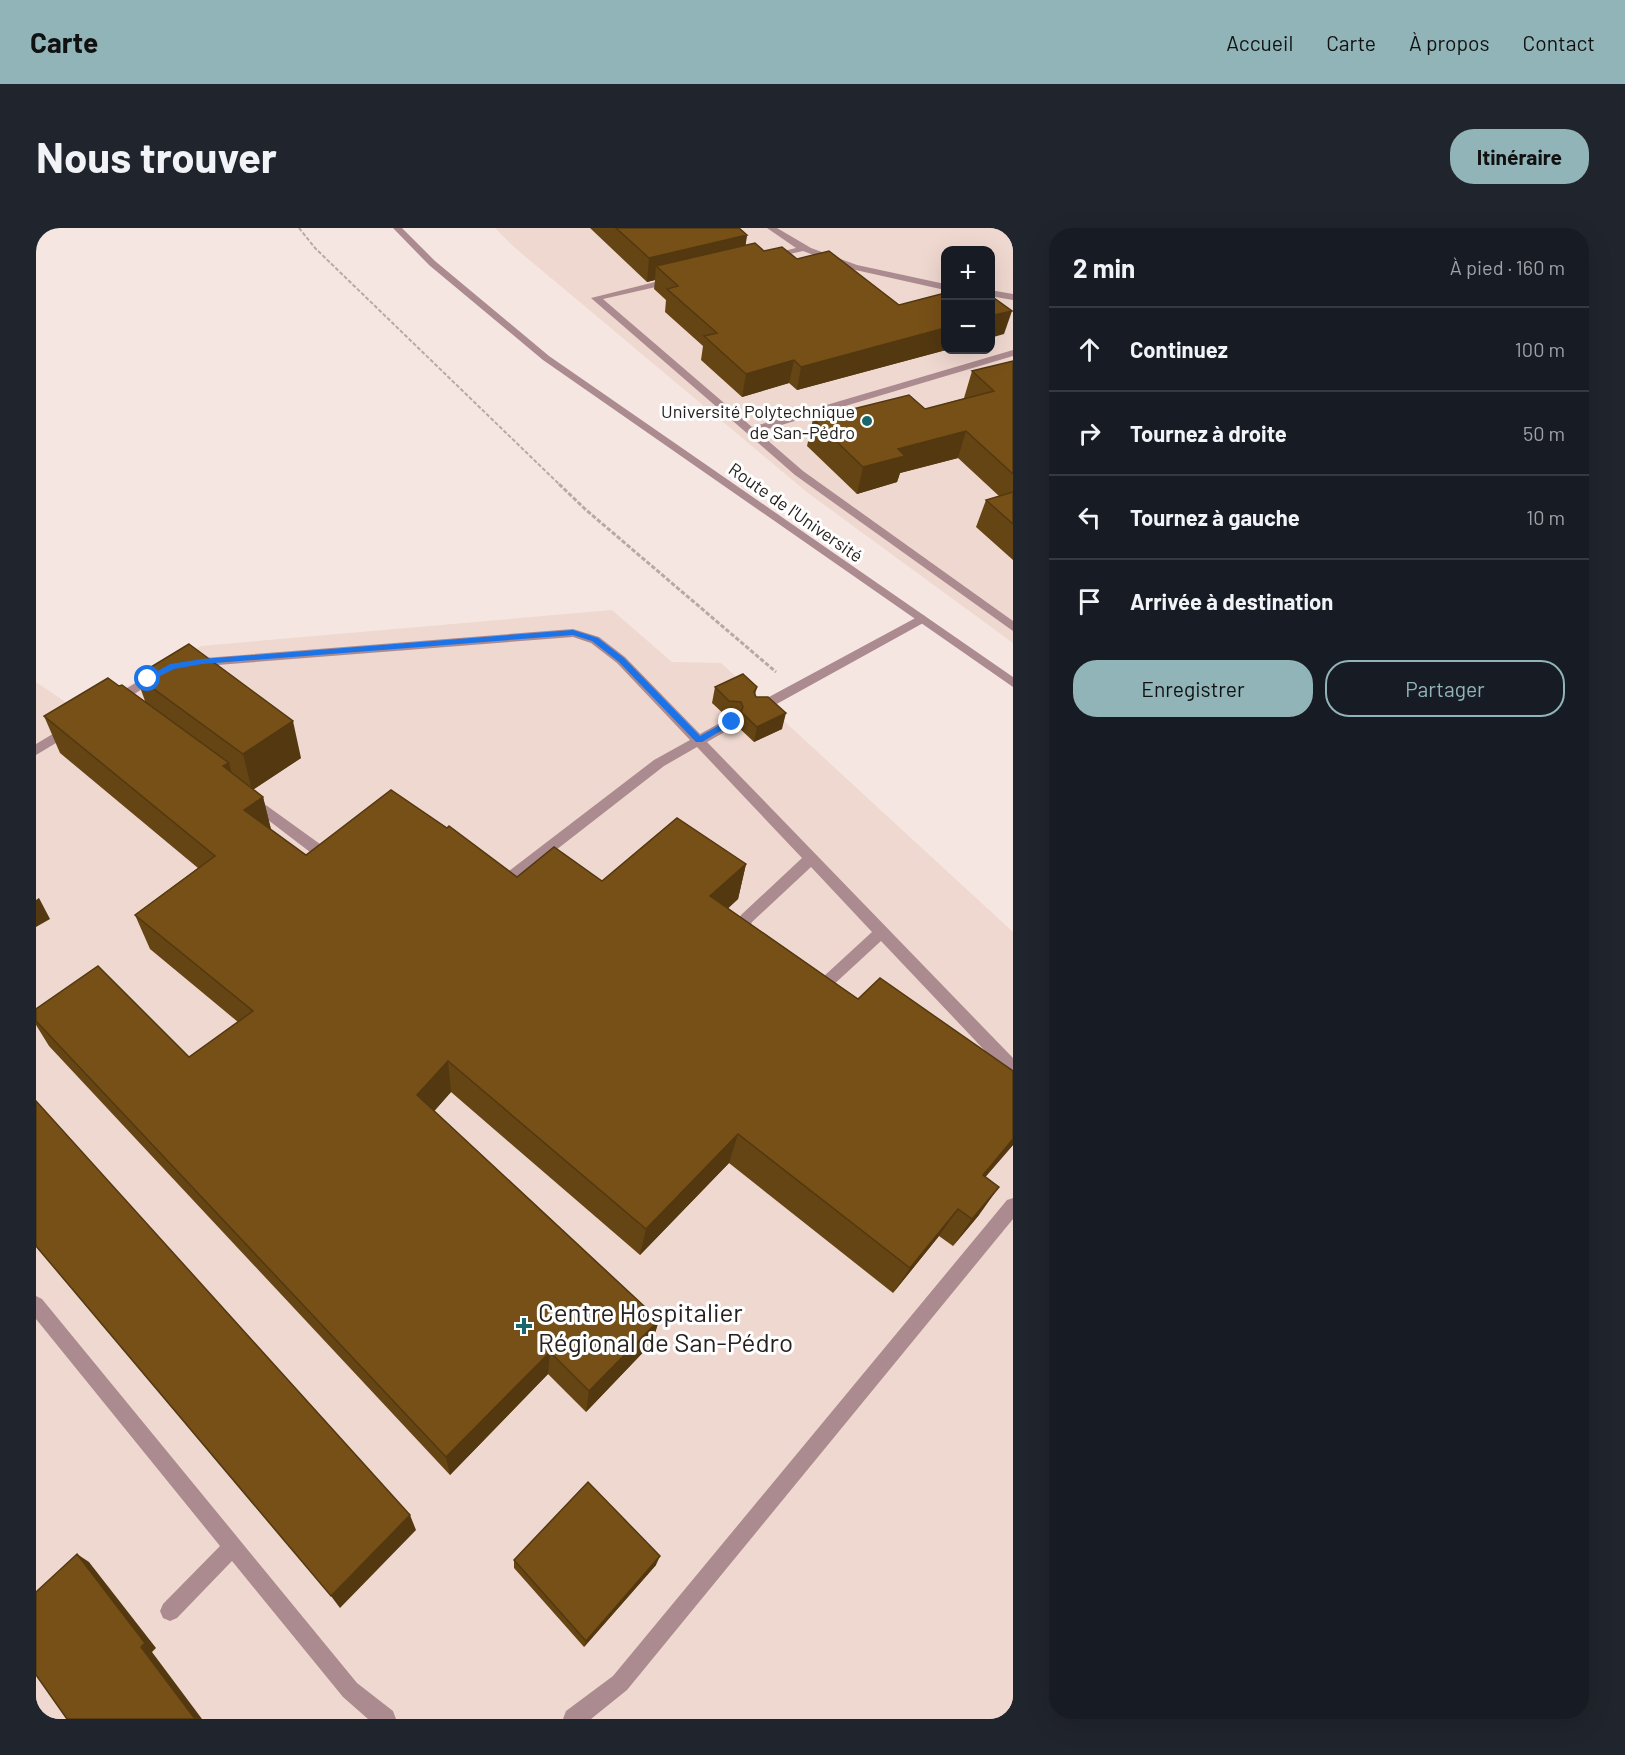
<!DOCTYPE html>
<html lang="fr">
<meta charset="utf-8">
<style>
:root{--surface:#171b24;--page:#20242c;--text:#f1f3f6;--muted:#9ea1a6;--line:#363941;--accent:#90b4b7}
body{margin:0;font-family:Barlow,sans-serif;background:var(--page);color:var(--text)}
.controls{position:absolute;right:18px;top:18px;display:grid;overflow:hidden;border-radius:12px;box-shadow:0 6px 24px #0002}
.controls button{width:54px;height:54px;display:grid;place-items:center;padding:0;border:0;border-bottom:2px solid var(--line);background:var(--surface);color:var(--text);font:30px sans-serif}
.stop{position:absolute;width:18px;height:18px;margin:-14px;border:4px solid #1a73e8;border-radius:50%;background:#fff}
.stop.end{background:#1a73e8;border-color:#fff;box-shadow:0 2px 6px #0008}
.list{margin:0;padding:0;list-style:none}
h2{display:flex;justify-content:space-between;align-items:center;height:78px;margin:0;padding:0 24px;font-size:26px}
h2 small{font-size:20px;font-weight:400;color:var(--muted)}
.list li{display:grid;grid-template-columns:39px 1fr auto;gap:18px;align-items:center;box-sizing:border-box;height:84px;padding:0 24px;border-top:2px solid var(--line)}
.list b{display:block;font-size:22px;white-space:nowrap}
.list em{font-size:20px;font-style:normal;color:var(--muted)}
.actions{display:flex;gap:12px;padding:18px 24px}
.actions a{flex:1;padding:14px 0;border:2px solid var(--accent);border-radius:24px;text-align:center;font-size:21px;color:var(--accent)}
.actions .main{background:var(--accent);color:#111}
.icon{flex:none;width:33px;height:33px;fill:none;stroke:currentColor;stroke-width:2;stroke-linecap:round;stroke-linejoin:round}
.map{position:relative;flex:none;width:977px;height:1491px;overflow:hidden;border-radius:24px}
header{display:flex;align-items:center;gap:36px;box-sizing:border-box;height:84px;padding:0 30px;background:var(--accent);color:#111}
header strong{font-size:28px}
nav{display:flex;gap:33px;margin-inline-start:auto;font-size:21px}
.intro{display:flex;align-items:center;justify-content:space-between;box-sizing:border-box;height:144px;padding:0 36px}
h1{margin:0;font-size:42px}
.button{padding:15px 27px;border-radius:24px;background:var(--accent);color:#111;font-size:21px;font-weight:700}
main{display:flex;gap:36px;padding:0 36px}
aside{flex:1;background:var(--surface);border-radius:24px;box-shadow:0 6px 24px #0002}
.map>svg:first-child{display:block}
.built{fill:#efd8d0;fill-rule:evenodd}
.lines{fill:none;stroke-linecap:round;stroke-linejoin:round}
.path-far1{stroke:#b6aaa6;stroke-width:2;stroke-dasharray:4 2;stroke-linecap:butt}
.path{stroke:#b6aaa6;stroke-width:3;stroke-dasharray:4.5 2;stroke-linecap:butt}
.service{fill:#ab8b8f;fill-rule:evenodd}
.tertiary{fill:#ab8b8f;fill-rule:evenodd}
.wall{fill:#664514}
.shaded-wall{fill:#533810}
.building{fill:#775017;stroke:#533810;stroke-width:1.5}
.route{fill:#1a73e8}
.poi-dot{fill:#19676b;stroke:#fff;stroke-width:2}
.labels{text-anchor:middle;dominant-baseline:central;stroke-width:6;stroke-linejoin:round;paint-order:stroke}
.far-poi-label{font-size:18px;fill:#26211f;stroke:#fff;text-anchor:end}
.far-street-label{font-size:18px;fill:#26211f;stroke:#fff}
.near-poi-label{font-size:26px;fill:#26211f;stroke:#fff;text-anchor:start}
</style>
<header>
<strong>Carte</strong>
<nav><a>Accueil</a><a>Carte</a><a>À propos</a><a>Contact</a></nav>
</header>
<div class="intro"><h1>Nous trouver</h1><a class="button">Itinéraire</a></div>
<main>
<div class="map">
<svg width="977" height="1491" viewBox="0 0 977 1491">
<rect width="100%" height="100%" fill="#f5e6e1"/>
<path class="built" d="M459 0H977V415L772 265 478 19ZM909 22H954V122H909Z
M576 382 636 434 685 435 977 704V1491H0V454L44 484 165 418Z"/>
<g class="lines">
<path class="path-far1" d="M263 0 279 20 525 258"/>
<path class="path" d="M523 256 549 281 740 444"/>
<path class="service" d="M731 0H741L775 20 821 37 909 56V62L815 41 767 23 732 31V27L760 20Z
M639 49 642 50V54L567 71 716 199 977 122V128L722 204 767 243 977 393V403L759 247 555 70Z
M954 62 977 66V72L954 68Z
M885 387 889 388V394L728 483H718L717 480 718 477Z
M537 401 563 409 589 429 664 506 691 491H701L702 494 701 497 671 514 977 830V848L971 846 845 713 795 759 790 761 772 759 769 755 772 751 787 749 836 704 775 639 716 694 713 701 719 708 717 712 712 714 700 707 698 703 705 687 766 630 661 519 628 538 475 657H465L463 653 465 649 618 532 654 512 581 435 555 415 537 409 156 439 150 435 156 431Z
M119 443 123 444 125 447 123 450 83 476H75L73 473 75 470Z
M35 495 41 500 40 503 0 527V516Z
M216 567 284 616 286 620 284 624H274L211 576 209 572 211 568Z
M977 970V991L591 1462 555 1491H527L530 1483 577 1448 971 972Z
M0 1068 6 1071 321 1455 357 1483 360 1491H332L307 1469 196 1333 141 1390 134 1393 127 1390 124 1383 127 1376 184 1318 0 1091Z"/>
<path class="tertiary" d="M357 0H366L399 33 513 128 977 449V459L507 132 393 37Z"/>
</g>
<path class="wall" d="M554 0H703L711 7 709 17 728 23 761 31 910 122 761 162 753 155 706 169 665 132 667 118 629 84 630 72 618 61 619 52 611 54Z
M977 133V332L940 299 950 272 963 268 922 230 864 245 861 254 821 266 771 218 777 191 889 181 929 170H928L936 143Z
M100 448 265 530 217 562 227 569 235 602 270 627 481 649 566 653 710 636 702 671 692 680 822 771 977 843V917L949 949 943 987 917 1018 903 1008 857 1065 693 935 604 1027 415 864 398 883 623 1092 616 1115 550 1184 512 1146 414 1247 13 818 0 797V781L153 829 202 794 114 721 99 687 162 640 24 525 8 488 83 458 109 473Z
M679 459H721L719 467 720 469 746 501 718 514 702 499 703 491 702 489H691L676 475Z
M478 1332 620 1337 548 1419 478 1340Z"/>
<path class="shaded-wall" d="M711 7 708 30 620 38 619 52 611 54 613 30Z
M976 83 968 106 954 110V88Z
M909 100V122H910L761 162 765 139Z
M758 132 753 155 706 169 710 146Z
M930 203 922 230 864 245 861 254 821 266 827 239 862 221Z
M750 485 746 501 718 514 721 499Z
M257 493 265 530 216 562 207 526Z
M193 535 203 571 187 538Z
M227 569 236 605 208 582Z
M710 636 702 671 668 703 674 668Z
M3 670 14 691 0 699V672Z
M412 833 415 864 386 897 381 867Z
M702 906 693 935 604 1027 610 1001Z
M977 911V917L927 975 947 947Z
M963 959 943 987 917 1018 936 991Z
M922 981 903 1008 857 1065 874 1040Z
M623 1092 616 1115 550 1184 553 1163Z
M514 1124 512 1146 414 1247 410 1229Z
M374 1287 380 1302 304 1380 295 1368Z
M41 1326 53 1334 120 1420 116 1424 166 1491H159L105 1419Z
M624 1328 620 1337 548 1419 550 1413Z"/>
<path class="building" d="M580 0H703L711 7 613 30Z
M719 15 728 23 746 19 761 31 793 23 863 77 909 65V100L765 139 758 132 710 146 668 108 681 105 631 61 642 58 620 38Z
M954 67 976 83 954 88Z
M977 133V246L930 203 862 221 869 228 827 239 777 191 873 167 889 181 958 163 936 143Z
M977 264V296L950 272Z
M153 416 257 493 207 526 100 448Z
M707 446 721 459 718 464 720 469H732L750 485 721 499 705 484 707 479 705 474 693 473 679 459Z
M72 450 83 458 86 457 193 535 187 538 227 569 208 582 270 627 355 562 411 600 413 598 481 649 518 619 566 653 641 590 710 636 674 668 822 771 844 750 977 843V911L947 947 963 959 936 991 922 981 874 1040 702 906 610 1001 412 833 381 867 623 1092 553 1163 514 1124 410 1229 0 793V781L62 738 153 829 217 783 99 687 179 628 8 488Z
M0 873 374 1287 295 1368 0 1018Z
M552 1254 624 1328 550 1413 478 1332Z
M41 1326 109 1415 105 1419 159 1491H31L0 1447V1364Z"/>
<path class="route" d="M537 402 562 410 588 430 664 508 693 492 700 494 666 514H660L583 434 556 413 537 407 166 436 138 441 112 454 108 451 134 436 166 431Z"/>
<g class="poi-dot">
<circle cx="831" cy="193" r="6"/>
<path d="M485 1089h6v6h6v6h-6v6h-6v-6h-6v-6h6z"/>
</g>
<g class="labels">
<g class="far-poi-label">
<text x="819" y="183">Université Polytechnique<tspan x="819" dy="21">de San-Pédro</tspan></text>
</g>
<g class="far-street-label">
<text transform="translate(760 284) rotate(35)">Route de l'Université</text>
</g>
<g class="near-poi-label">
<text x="502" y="1083">Centre Hospitalier<tspan x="502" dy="30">Régional de San-Pédro</tspan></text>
</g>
</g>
</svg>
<div class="controls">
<button>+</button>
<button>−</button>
</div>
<div class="stop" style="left:112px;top:451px"></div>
<div class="stop end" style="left:696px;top:494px"></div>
</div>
<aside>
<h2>2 min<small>À pied · 160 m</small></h2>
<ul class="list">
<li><svg class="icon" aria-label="ahead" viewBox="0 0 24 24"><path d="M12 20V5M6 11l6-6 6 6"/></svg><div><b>Continuez</b></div><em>100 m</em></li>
<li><svg class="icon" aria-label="right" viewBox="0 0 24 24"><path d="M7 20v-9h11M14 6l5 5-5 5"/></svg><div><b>Tournez à droite</b></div><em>50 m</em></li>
<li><svg class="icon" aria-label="left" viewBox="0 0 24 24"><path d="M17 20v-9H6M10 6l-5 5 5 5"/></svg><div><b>Tournez à gauche</b></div><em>10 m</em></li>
<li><svg class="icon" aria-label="arrive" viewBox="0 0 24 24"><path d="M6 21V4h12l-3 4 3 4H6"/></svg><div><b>Arrivée à destination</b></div></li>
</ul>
<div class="actions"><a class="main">Enregistrer</a><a>Partager</a></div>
</aside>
</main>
